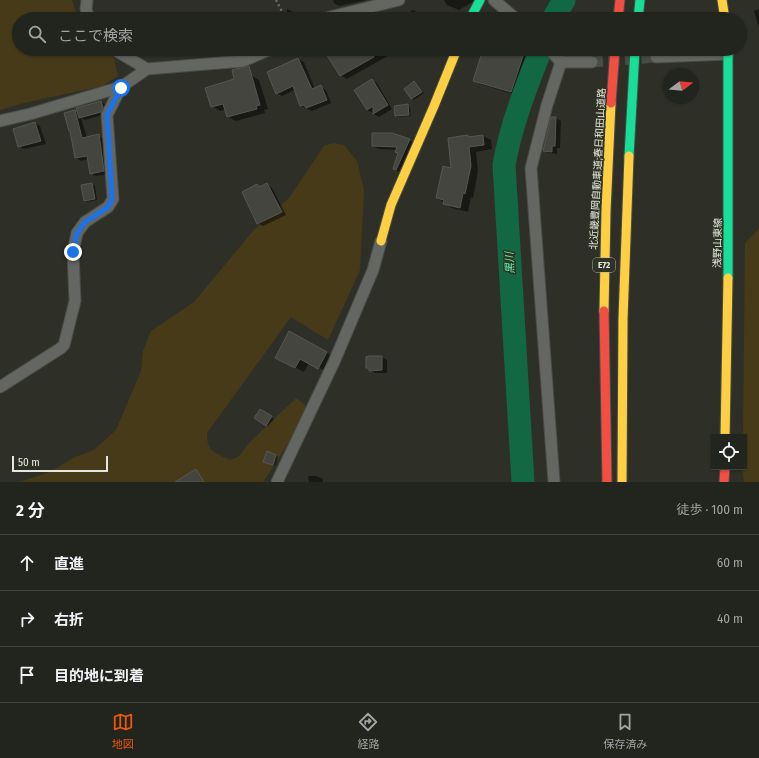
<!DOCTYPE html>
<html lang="ja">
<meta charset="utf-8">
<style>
:root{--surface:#22241e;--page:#2a2c27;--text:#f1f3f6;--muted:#a2a4a4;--line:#3f413c;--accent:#ea580c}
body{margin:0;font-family:"Fira Sans Condensed","Noto Sans JP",sans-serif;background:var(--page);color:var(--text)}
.controls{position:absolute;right:12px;bottom:12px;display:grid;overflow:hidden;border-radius:0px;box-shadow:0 1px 3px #0004}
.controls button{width:36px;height:36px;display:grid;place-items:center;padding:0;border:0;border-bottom:1px solid var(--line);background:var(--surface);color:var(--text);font:20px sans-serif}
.compass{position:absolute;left:663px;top:68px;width:36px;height:36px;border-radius:50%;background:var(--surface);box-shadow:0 1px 3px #0004;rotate:74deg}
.scale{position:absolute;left:12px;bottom:10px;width:96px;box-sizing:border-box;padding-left:4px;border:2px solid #e5e8df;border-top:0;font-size:11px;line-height:14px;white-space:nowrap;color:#e5e8df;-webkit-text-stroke:3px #2f3325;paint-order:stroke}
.stop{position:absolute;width:12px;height:12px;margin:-9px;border:3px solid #1a73e8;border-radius:50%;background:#fff}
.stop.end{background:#1a73e8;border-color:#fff;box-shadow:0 1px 4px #0008}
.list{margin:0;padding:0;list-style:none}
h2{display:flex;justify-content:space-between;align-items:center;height:52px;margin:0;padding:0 16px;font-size:17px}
h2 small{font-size:13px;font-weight:400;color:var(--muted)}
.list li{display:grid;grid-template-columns:26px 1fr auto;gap:12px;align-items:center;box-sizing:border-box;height:56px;padding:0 16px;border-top:1px solid var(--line)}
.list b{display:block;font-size:15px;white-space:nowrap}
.list em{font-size:13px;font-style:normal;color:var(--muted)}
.icon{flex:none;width:22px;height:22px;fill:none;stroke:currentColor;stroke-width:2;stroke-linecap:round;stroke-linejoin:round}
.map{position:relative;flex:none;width:759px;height:482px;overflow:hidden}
.search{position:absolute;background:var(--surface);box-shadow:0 1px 3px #0004;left:12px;right:12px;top:12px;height:44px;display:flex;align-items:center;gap:10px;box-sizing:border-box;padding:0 14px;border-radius:22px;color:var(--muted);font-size:15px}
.sheet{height:220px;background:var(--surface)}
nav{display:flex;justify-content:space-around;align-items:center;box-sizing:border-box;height:56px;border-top:1px solid var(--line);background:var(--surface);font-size:11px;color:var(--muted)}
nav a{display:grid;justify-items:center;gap:2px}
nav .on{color:var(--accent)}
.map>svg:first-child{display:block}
.green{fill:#473a18}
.shadow{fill:#0007}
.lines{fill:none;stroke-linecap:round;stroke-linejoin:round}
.river{stroke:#126843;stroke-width:23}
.building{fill:#44453e;stroke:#575751}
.street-tunnel{stroke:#494c43;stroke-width:11;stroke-dasharray:11 5.5;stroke-linecap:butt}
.street-casing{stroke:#4a4d46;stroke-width:13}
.fast-casing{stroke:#4a4d46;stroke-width:11}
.slow-casing{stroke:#4a4d46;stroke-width:11}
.jam-casing{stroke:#4a4d46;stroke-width:11}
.path{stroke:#6a6c69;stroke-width:2.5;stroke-dasharray:2 3;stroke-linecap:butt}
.street{stroke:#646662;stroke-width:11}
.fast{stroke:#16e098;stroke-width:9}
.slow{stroke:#ffcf43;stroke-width:9}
.jam{stroke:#f24e42;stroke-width:9}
.route{stroke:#1a73e8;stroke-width:5}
.labels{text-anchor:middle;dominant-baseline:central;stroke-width:3;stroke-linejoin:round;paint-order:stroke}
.shield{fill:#2f3325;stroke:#aeb2a7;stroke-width:1}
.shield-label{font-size:9px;font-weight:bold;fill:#e5e8df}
.street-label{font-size:10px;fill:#e5e8df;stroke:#2f3325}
.water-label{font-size:11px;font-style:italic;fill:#64f3ae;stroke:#2f3325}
</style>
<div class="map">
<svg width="759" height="482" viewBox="0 0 759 482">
<rect width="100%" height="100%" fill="#2e3028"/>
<path class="green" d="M0 0H72L76 13 81 19H19V49H106L114 59 118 76 102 86 20 104 0 110Z
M333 143 344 145 357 161 364 190 360 270 328 340 291 317 207 433C207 452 214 452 230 460L238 457 251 441 296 398 305 405 306 416 263 482H19L50 472 75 457 94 450 116 430 141 371 143 351 151 331 194 302 253 231 289 198 324 146Z
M759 228V482H744L742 467H744V437H743L745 243Z"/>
<path class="shadow" d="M333 0H367L339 6 334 3Z
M444 0H476L459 10 447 5Z
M287 9 292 11 296 19H286Z
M759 9V28L754 11Z
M413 10 420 14 423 19H388L395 15 399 18Z
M105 17 115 19H104Z
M324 49H400L347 79 340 75Z
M402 49H412L407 52Z
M420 49H429L424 51Z
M484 49H524L523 53 529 57 516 95 480 84 475 81Z
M298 59 304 62 315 89 321 87 326 90 331 103 312 111 301 106 295 90 282 96 277 93Z
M251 75 259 80 268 109 264 110 265 113 236 121 228 117 226 109 220 111 212 106Z
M372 80 377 83 392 109 379 117 374 114V112L373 113 367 110Z
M414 82 424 93 414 100 412 98Z
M101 102 106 105V114L85 120 81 118 87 138 99 136 104 139 109 174 96 176 90 173 88 159 81 161 76 158 75 111 79 113Z
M407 106 410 107 411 116 398 117 396 116Z
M556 118 561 121 560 148H557V154L549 153 544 151Z
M35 123 40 126 46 144 24 149 18 146Z
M483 136 491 140 492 149 476 152 478 171 473 198 471 197 468 212 452 208 437 198 452 169 451 138Z
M409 140 415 143 399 172 394 169 399 153 397 150 378 149 373 146Z
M92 184 95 186 97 200 87 202 85 200Z
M267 184 272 188 286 215 263 226 258 223 257 185 260 187Z
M290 333 335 357 327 372 309 363 304 372 284 362Z
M382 357 387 360V373H375L370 370 367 367Z
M261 410 274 419 268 426 255 418Z
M276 455 278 457 275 466 267 463Z
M308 476H317L323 479V482H309Z"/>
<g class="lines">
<path class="river" d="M553 19 564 0
M523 482 504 165C511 125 526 87 541 49"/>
</g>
<path class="building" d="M323 49H370L374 57 340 76Z
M483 49H518V51L524 53 511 92 473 81Z
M298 58 311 87 312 89 321 85 327 100 306 108 304 105 300 106 293 86 276 94 267 72Z
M249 66 260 105 256 106 257 109 227 117 223 104 211 107 205 88 234 79 232 70Z
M372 79 388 105 373 114V106L367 110 354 90Z
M414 81 422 92 411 99 404 89Z
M101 101 103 108 101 112 79 118 76 108Z
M408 104 409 115 395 116 394 106Z
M75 110 82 138 99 134 104 171 90 174 87 156 75 158 70 131H69L64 113Z
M551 117H556L555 146H552V152L543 151Z
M35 122 41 141 18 147 13 129Z
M372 133H392L410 139 396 170 393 169 398 153 395 152 397 147 372 146Z
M468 135V137L483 135 484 145 469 147 471 166 465 194 463 193 460 208 443 204 444 200 436 198 443 166 451 168 448 138Z
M92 183 95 199 84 201 81 185Z
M267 183 282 212 257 224 242 192 257 184 259 187Z
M289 331 327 352 318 369 300 359 295 368 275 358Z
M369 356H382V370L369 371V368H366V357Z
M260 409 272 416 266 426 254 418Z
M267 451 276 455 273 465 263 462Z
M196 469 204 482H175Z"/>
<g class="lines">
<path class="street-tunnel" d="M592 62 656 57"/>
<g class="street-casing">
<path id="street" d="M87 0 86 9 89 19
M494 0 516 19
M326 19 330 17 399 0
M113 49 147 69
M549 49 561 62H592
M656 57 728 54
M0 121 30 114 121 87 147 69 243 61 271 49
M0 387 61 348 64 345 75 301 73 252 77 233 85 222 108 207 113 199 107 115 121 87
M277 482 334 362 373 270 381 241
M554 482 531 168 547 105 561 62"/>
</g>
<g class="fast-casing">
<path id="fast" d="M470 19 480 0
M638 19 640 0
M728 49V278
M629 156 635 49"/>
</g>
<g class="slow-casing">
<path id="slow" d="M722 0 725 19
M381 241 391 205 434 106 457 49
M604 311 606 211 611 103
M725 437 728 278
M622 482 623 319 629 156"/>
</g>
<g class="jam-casing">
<path id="jam" d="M618 19 620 0
M611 103 615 49
M604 311 607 482
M724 482 725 467"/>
</g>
<path class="path" d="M276 0 286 19"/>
<use href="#street" class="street"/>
<use href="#fast" class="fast"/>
<use href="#slow" class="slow"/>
<use href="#jam" class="jam"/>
</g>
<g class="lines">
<path class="route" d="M73 252 77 233 85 222 108 207 112 199 107 115 121 88"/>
</g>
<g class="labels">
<rect class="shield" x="593" y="258" width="22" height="14" rx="3"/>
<g class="shield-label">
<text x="604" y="265">E72</text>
</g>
<g class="street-label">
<text transform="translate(598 169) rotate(-87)">北近畿豊岡自動車道;春日和田山道路</text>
<text transform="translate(718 243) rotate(-89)">浅野山東線</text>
</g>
<g class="water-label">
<text transform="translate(510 263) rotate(-93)">黒川</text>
</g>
</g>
</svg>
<div class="controls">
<button><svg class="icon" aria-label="locate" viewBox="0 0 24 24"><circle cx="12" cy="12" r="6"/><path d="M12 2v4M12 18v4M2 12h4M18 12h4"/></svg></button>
</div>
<svg class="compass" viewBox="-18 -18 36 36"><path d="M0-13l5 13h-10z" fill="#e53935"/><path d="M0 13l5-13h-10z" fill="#a2a4a4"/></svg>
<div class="scale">50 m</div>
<div class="stop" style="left:121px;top:88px"></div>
<div class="stop end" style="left:73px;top:252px"></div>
<div class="search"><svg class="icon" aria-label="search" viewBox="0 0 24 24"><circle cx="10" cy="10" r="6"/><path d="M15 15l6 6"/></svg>ここで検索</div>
</div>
<section class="sheet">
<h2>2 分<small>徒歩 · 100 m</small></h2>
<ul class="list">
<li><svg class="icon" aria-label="ahead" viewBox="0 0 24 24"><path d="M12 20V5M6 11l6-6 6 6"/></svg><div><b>直進</b></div><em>60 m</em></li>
<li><svg class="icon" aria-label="right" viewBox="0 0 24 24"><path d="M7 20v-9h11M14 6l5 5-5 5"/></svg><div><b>右折</b></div><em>40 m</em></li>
<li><svg class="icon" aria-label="arrive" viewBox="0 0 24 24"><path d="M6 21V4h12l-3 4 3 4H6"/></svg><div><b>目的地に到着</b></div></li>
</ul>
</section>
<nav>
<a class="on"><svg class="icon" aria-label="map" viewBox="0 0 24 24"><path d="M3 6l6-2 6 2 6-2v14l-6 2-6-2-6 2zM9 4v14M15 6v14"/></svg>地図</a>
<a><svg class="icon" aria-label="directions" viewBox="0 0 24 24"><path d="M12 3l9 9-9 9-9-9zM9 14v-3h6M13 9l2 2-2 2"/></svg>経路</a>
<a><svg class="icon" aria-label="saved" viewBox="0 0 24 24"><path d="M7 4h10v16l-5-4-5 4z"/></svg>保存済み</a>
</nav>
